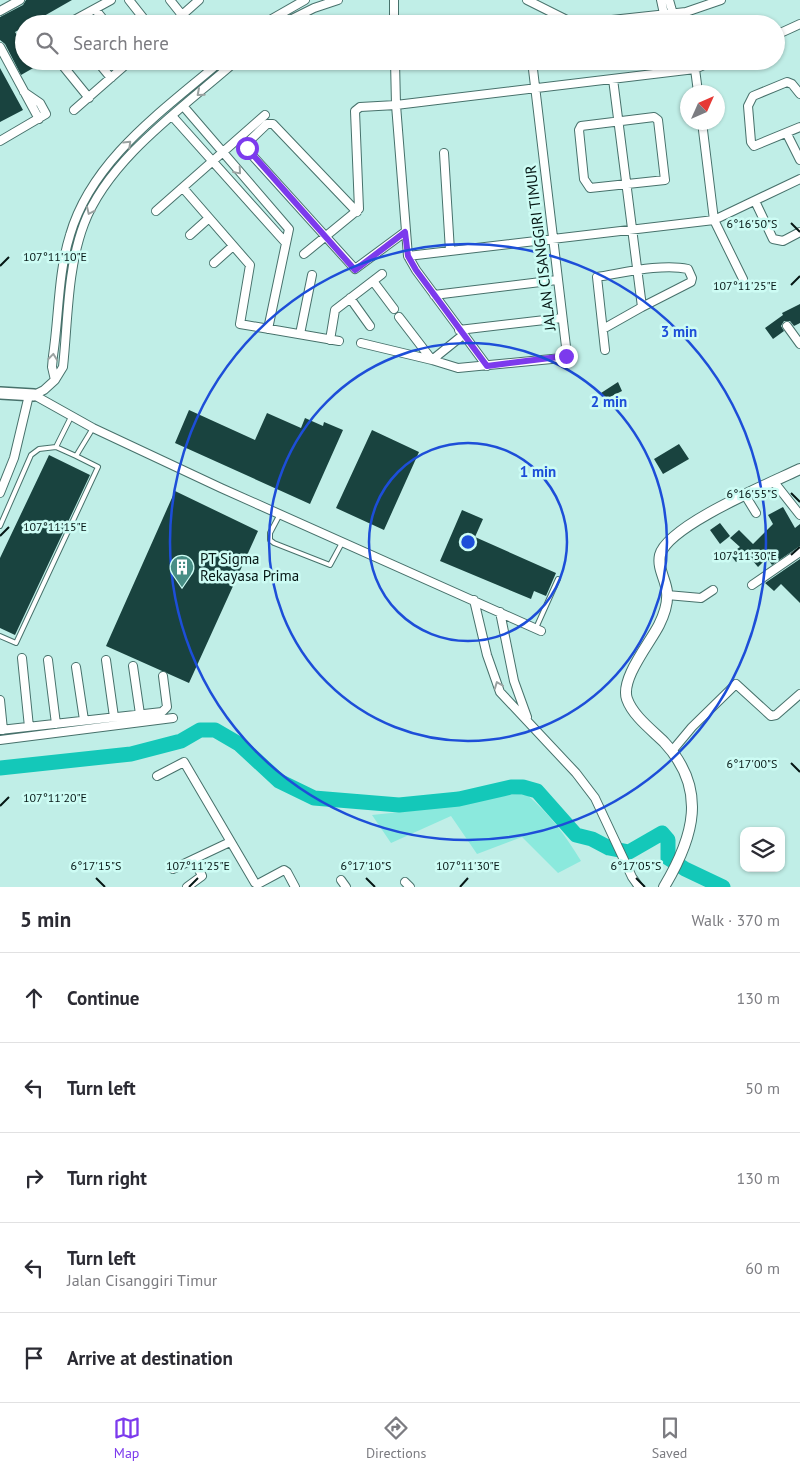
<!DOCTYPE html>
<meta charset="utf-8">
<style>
:root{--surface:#fff;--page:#f7f7f7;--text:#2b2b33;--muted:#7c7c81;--line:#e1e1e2;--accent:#7c3aed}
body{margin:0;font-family:"PT Sans",sans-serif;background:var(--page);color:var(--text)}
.controls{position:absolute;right:15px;bottom:15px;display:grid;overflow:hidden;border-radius:10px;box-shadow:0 1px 4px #0004}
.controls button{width:45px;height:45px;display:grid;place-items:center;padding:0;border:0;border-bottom:1px solid var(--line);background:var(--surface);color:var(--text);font:25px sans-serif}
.compass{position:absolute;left:680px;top:85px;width:45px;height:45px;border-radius:50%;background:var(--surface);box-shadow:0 1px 4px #0004;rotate:45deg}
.stop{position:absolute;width:15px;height:15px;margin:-11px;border:4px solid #7c3aed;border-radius:50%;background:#fff}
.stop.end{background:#7c3aed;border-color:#fff;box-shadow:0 1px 5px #0008}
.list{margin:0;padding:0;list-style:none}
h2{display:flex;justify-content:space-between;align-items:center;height:65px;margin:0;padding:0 20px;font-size:21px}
h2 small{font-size:16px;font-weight:400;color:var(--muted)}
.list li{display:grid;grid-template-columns:32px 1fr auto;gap:15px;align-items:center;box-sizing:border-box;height:90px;padding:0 20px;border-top:1px solid var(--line)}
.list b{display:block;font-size:19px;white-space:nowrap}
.list p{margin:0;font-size:16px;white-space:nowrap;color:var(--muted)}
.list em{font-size:16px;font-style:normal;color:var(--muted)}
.icon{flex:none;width:28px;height:28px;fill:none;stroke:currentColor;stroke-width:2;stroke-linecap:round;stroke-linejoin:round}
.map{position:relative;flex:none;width:800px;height:887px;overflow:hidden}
.search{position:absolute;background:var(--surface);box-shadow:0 1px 4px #0004;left:15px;right:15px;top:15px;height:55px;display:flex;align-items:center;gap:12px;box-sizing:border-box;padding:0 18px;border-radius:28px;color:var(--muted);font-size:19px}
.sheet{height:515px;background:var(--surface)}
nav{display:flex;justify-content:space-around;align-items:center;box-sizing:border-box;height:70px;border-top:1px solid var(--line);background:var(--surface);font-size:14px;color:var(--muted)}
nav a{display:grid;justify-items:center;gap:2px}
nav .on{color:var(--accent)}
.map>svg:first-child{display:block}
.green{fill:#8be9dd}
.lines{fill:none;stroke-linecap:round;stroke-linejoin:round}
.river{stroke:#14c8b9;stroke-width:15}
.building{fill:#19433f}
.service-casing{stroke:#47716b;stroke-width:6}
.minor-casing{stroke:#47716b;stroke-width:10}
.tertiary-casing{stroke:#47716b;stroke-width:12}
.secondary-casing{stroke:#47716b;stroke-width:14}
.service{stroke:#fff;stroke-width:4}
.minor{stroke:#fff;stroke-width:8}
.tertiary{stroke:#fff;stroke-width:10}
.secondary{stroke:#fff;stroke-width:11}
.oneway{stroke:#9ba2a1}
.route{stroke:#7c3aed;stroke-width:6}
.ticks{fill:none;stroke:#061715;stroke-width:2}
.ring{fill:none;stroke:#1d4ed8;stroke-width:2.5}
.labels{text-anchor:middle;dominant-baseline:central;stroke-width:5;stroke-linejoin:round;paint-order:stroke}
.street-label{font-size:15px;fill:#061715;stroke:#cdfcf4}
.poi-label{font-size:15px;fill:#061715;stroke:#cdfcf4;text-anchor:start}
.ticks-label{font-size:12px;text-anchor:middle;fill:#061715;stroke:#cdfcf4;stroke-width:5;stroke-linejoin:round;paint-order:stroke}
.centre{fill:#1d4ed8;stroke:#cdfcf4;stroke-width:2.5}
.ring-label{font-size:15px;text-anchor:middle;font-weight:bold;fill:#1d4ed8;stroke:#cdfcf4;stroke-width:5;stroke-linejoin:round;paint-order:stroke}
</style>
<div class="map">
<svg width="800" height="887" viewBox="0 0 800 887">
<rect width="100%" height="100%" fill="#c0eee7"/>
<path class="green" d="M526 794C549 813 566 836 581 861L558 873 522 837 477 854 451 816 391 843 372 815 446 807 498 796Z"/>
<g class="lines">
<path class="river" d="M0 768 131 754 181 741 200 730H215L239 744 279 781 314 798 399 805 459 799 511 787H523L537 791 576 835 592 839 609 848 629 852 662 833 668 840V858L685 869 723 887"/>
</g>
<path class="building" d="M26 0H72L30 24H24V27L15 32 24 47V61H32L35 67 21 75 5 44 0 40V17L23 5Z
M0 68 23 110 0 122Z
M800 304V323L794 326 790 321H784L781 326 784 331 773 339 765 328 783 315 782 313Z
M618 382 622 391 604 400 601 393Z
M189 410 255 440 267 413 301 428 305 418 323 426 324 422 343 430 310 504 175 443Z
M372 430 419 452 384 530 336 508Z
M679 444 689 459 663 474 654 459Z
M49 455 90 475 15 635 0 628V558Z
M175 491 258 531 189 683 106 646Z
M783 507 795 528 800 524V546L772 565 767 558 758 567 747 554 736 562 730 554 740 547 730 538 739 530 753 544 773 524 768 515Z
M462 510 483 519 475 537 556 573 546 596 534 591 531 599 440 561Z
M720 523 730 536 720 544 710 530Z
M800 559V603L781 584 774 591 765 583Z"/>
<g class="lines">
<g class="service-casing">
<path id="service" d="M71 417 56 447 76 456 93 428
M280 514 270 533V540L274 543 330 565 343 541
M0 526 31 455 39 449 56 447
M536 628 558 579
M0 636 16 643 98 467 76 456"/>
</g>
<g class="minor-casing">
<path id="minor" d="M129 0 148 24
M170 0 182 15
M394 0V24
M527 0 567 20 584 23 686 12 721 0
M661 0 664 14
M669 0 673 14
M95 9 107 24
M0 11 20 0
M67 24 111 0
M172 24 199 0
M263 24 305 0
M282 24 314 8 338 0
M776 35 800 24
M0 47 39 119
M59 61 89 98
M97 61 111 78
M221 61C164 110 92 159 70 235 58 273 59 316 53 356L52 367 55 380 63 367C68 321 67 269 84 224 109 158 184 107 236 61
M395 61 396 105 695 69 713 61
M695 69 698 92
M800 94 792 84 787 82 753 96 748 106 751 142 754 146 800 127
M184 107 289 229 268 329
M74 110 130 61
M173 117 285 242
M654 117 658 120 665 180 590 188 584 179 579 130 581 126Z
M702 122 714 220 743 279
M787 134 800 160
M0 141 46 114 40 103 24 92
M444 153 450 251
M183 188 250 265 240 324 339 341
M755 201 773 239 783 241 800 232
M156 211 265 115
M357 212 273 124H267L246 144 251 154 355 269 405 232
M190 235 209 218
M304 254 359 209 355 111 360 107 396 105 408 256 416 270 487 366
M408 256 714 220 800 179
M214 263 233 246
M373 281 394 309
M434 295 557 280
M350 298 370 326
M399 317 432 360
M787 326 800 344
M603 329 642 307
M459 330 562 318
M300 334 312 275
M463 335 432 360 458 368 562 358 567 355 532 61
M330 340 335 310 382 274
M361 343 432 360
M605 350 597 277C623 273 662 263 688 269L692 278 691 282 642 307 613 79
M34 395 93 428 221 488 541 631
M34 395 44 390 55 380
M774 482 800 515
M0 493 14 458 29 395
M745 495 756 513
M752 585 800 552
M667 595 701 598 713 590
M474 600 487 655 500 692 576 773 595 798 632 877 639 887
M500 612 514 681 527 717
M22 658 29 727
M48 660 56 724
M106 660 114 717
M133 666 140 714
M76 667 84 720
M0 700 3 730
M0 730 162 712 167 707 163 676
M0 740 173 718
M672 751 692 727 736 684 771 716 776 715 800 694
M157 776 184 762 255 883 258 884 284 870 287 872 295 887
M173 869 194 859
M341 880 346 887
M405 882 410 887
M187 887 202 876 194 859 230 842"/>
</g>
<g class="tertiary-casing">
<path id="tertiary" d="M664 887C694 837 708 789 664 742 652 730 633 716 627 699 620 679 650 643 659 625 664 615 668 602 667 592 666 580 657 568 660 555 668 525 771 483 800 469"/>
</g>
<g class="secondary-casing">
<path id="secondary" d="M0 393 34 395"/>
</g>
<use href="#service" class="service"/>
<use href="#minor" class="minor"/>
<use href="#tertiary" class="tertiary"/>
<use href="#secondary" class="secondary"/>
</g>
<defs><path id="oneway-chevron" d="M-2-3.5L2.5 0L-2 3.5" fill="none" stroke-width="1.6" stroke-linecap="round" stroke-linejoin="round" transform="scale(1.25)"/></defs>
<g class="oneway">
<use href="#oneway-chevron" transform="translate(200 93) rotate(139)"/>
<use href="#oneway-chevron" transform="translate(128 144) rotate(-44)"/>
<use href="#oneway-chevron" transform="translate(238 171) rotate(49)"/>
<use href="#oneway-chevron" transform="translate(90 211) rotate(115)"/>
<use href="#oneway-chevron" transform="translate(53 357) rotate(-83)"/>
<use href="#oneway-chevron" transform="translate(498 685) rotate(-111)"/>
</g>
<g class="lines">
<path class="route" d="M247 148 355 270 405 232 408 256 416 270 487 366 566 356"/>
</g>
<path class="ticks" d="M791 223 800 232M0 266 9 257M791 285 800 276M791 493 800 502M0 536 9 527M791 555 800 547M791 763 800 772M0 806 9 797M96 878 105 887M366 878 375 887M636 878 645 887M189 887 198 878M460 887 468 878"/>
<g class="ring">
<circle cx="468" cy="542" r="99"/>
<circle cx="468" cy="542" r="199"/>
<circle cx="468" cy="542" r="298"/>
</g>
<defs>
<g id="building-pin" transform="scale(1.25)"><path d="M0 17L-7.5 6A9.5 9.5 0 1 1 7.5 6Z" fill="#488e85" stroke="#cdfcf4"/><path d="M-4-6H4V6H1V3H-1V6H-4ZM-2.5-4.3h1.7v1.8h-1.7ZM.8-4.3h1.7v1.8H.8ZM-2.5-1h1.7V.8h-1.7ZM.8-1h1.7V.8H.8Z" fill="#fff"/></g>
</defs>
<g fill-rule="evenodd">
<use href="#building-pin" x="182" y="567"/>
</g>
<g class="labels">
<g class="street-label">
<text transform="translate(540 248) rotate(-97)">JALAN CISANGGIRI TIMUR</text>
</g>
<g class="poi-label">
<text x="200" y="558">PT Sigma<tspan x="200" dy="17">Rekayasa Prima</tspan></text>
</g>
</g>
<g class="ticks-label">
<text x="752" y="228">6°16'50"S</text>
<text x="55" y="261">107°11'10"E</text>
<text x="745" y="290">107°11'25"E</text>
<text x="752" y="498">6°16'55"S</text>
<text x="55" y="531">107°11'15"E</text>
<text x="745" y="560">107°11'30"E</text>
<text x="752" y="768">6°17'00"S</text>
<text x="55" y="802">107°11'20"E</text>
<text x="96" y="870">6°17'15"S</text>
<text x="198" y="870">107°11'25"E</text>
<text x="468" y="870">107°11'30"E</text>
<text x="636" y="870">6°17'05"S</text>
<text x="366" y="870">6°17'10"S</text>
</g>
<circle cx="468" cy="542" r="8" class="centre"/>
<g class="ring-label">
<text x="679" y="337">3 min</text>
<text x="609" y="407">2 min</text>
<text x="538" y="477">1 min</text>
</g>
</svg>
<div class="controls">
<button><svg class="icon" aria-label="layers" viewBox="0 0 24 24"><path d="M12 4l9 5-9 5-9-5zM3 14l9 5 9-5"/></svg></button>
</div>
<svg class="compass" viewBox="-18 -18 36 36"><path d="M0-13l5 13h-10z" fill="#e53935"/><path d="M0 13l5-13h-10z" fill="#7c7c81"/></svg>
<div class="stop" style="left:247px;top:148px"></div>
<div class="stop end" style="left:566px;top:356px"></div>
<div class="search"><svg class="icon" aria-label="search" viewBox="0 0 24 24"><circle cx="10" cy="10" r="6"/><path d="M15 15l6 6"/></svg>Search here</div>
</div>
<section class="sheet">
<h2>5 min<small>Walk · 370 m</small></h2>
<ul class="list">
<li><svg class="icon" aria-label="ahead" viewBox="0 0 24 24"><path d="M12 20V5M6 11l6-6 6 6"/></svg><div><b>Continue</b></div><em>130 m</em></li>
<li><svg class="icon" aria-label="left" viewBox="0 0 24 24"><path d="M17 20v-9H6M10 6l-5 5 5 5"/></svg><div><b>Turn left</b></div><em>50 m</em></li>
<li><svg class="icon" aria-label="right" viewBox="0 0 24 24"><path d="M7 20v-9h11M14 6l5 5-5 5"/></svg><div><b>Turn right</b></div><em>130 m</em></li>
<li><svg class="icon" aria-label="left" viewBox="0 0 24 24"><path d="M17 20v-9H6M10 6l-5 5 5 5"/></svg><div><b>Turn left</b><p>Jalan Cisanggiri Timur</p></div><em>60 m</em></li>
<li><svg class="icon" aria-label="arrive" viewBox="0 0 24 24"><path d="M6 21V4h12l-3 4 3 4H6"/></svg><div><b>Arrive at destination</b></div></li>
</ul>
</section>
<nav>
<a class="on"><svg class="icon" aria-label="map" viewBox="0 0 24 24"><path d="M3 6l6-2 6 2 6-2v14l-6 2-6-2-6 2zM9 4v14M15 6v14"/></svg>Map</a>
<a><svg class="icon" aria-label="directions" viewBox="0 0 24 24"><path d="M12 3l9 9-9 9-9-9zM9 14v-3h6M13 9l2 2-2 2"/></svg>Directions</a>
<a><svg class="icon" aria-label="saved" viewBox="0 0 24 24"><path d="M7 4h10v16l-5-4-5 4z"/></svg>Saved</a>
</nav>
